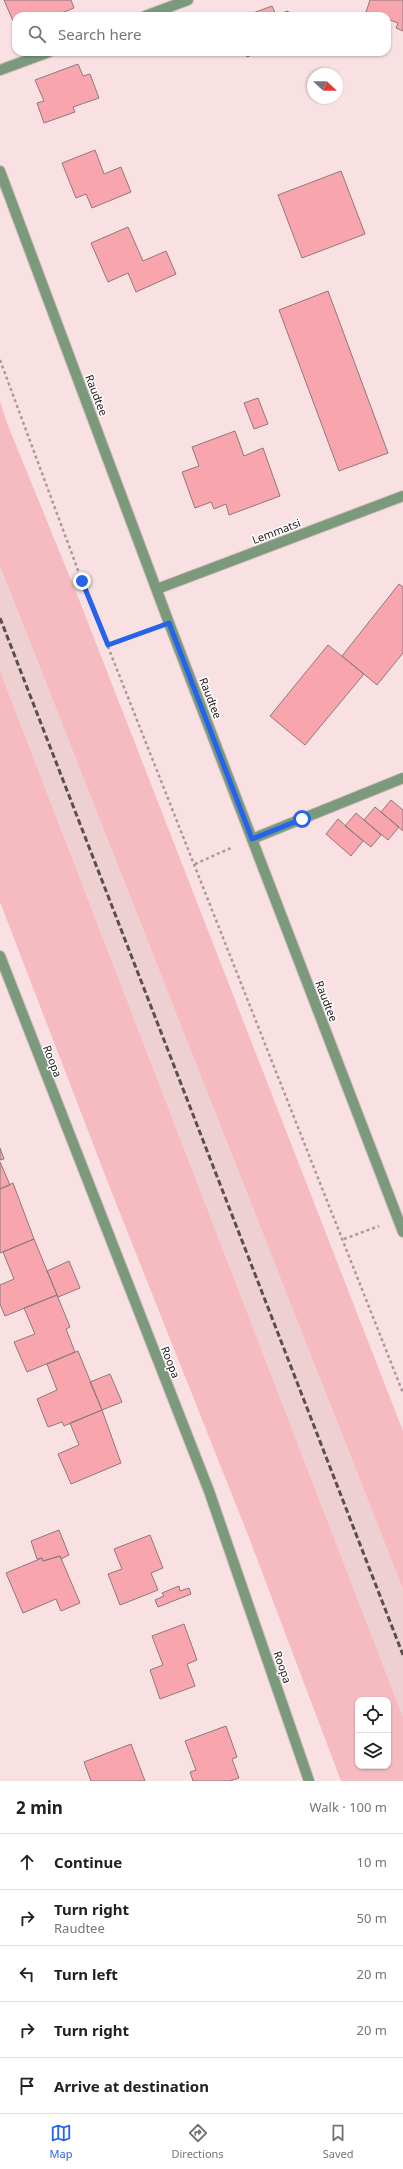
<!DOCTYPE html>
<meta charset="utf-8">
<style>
:root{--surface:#fff;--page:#f6f6f6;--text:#202124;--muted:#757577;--line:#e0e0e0;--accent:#2563eb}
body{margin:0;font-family:"Noto Sans",sans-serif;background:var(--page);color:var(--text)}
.controls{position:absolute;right:12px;bottom:12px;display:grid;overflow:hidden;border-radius:8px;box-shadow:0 1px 3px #0004}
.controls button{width:36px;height:36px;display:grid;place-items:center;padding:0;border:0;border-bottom:1px solid var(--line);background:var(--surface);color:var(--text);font:20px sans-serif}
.compass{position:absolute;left:307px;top:68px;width:36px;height:36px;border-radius:50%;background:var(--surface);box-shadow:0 1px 3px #0004;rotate:112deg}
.stop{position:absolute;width:12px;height:12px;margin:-9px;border:3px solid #2563eb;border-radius:50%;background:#fff}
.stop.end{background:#2563eb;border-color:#fff;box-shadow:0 1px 4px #0008}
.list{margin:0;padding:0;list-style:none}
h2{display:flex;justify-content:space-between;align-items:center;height:52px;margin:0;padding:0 16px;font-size:17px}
h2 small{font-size:13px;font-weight:400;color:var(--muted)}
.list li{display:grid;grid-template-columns:26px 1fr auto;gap:12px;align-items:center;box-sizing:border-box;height:56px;padding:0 16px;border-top:1px solid var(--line)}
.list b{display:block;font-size:15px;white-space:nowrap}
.list p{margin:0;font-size:13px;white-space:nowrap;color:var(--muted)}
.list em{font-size:13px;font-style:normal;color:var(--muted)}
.icon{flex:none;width:22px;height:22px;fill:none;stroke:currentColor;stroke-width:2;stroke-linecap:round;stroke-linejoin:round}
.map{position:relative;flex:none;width:403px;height:1781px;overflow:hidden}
.search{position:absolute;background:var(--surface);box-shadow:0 1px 3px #0004;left:12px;right:12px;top:12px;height:44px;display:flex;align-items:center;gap:10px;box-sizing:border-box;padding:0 14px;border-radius:12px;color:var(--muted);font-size:15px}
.sheet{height:332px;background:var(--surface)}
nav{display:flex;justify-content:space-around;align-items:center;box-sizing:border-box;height:56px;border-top:1px solid var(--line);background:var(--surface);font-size:11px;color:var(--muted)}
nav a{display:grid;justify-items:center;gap:2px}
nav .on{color:var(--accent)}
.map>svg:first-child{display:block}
.built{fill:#efd0d2}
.green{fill:#f6bbc0;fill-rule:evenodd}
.building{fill:#f9a5ad;stroke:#8e797a}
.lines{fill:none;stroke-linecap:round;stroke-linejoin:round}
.service-casing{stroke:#d2bdbf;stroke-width:12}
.minor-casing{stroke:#d2bdbf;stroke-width:12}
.tertiary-casing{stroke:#d2bdbf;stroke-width:12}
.path{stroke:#ab989a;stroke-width:2.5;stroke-dasharray:3 3;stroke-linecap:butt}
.service{stroke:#7b9a7c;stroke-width:10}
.minor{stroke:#7b9a7c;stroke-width:10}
.tertiary{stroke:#7b9a7c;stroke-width:10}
.rail{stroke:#5b4e50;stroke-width:3;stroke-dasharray:6 3;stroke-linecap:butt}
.route{stroke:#2563eb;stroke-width:5}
.labels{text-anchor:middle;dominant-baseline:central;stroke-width:3;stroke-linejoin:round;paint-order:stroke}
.street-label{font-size:11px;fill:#21191a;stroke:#fff}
</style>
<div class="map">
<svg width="403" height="1781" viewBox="0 0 403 1781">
<rect width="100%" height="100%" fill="#f9e1e3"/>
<path class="built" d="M0 566 403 1589V1717L0 671Z"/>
<path class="green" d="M0 401 7 423 80 602 403 1431V1589L0 566Z
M0 671 403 1717V1781H341L248 1535 110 1188 0 902ZM358 1700H388V1766H358Z"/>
<path class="building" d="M4 0H71L74 8 54 16H16V28Z
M370 0H403V31L396 28 398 23 387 19V16H379L366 12Z
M272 6 276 15 288 11 290 16H245Z
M245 52H260L247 57Z
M78 64 83 76 90 74 99 98 73 107 75 112 44 123 37 103 44 101 35 80Z
M95 150 104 174 121 167 131 192 92 208 86 194 76 198 62 163Z
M341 171 365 234 302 258 278 195Z
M128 227 143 261 166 251 176 274 136 292 128 273 108 282 91 243Z
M328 291 388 453 339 471 279 310Z
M258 398 268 424 254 429 244 403Z
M235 431 244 456 263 448 280 496 229 515 226 504 214 509 211 502 195 508 182 472 199 466 192 447Z
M399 584 403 587V653L377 685 342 656Z
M328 645 364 674 305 745 270 716Z
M391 800 403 810V831L381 812Z
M375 807 399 827 388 840 364 820Z
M356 813 381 835 371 847 345 826Z
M338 819 363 841 351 856 326 834Z
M0 1148 4 1159 0 1160Z
M0 1162 10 1185 0 1189Z
M13 1183 34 1239 0 1253V1189Z
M34 1239 57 1295 5 1316 0 1304V1285L14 1279 3 1252Z
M69 1261 80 1288 58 1297 47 1271Z
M57 1295 70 1327 66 1329 75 1352 27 1372 14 1342 35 1334 24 1308Z
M78 1351 102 1410 64 1426 62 1422 48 1427 37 1399 57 1390 47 1364Z
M110 1374 122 1402 102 1410 90 1382Z
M102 1410 121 1463 71 1484 58 1454 79 1445 70 1423Z
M59 1530 69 1555 61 1559 60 1556 43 1561 42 1558 37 1559 31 1541Z
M150 1535 163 1568 151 1573 158 1590 120 1605 108 1574 122 1569 114 1549Z
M60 1556 80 1603 61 1611 56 1599 23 1613 6 1573 42 1558 43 1561Z
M179 1586 180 1591 189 1588 191 1594 158 1607 155 1600 164 1596 162 1593Z
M184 1624 197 1660 187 1664 195 1686 160 1699 150 1670 163 1665 152 1636Z
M226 1726 237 1757 232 1759 239 1778 230 1781H193L190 1772 196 1770 185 1741Z
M131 1744 145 1781H91L84 1762Z"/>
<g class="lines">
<g class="service-casing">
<path id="service" d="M252 839 403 778"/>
</g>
<g class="minor-casing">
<path id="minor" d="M145 16 188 0
M0 70 49 52
M0 171 169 623 403 1232
M157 589 403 496"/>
</g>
<g class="tertiary-casing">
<path id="tertiary" d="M0 956 209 1491 309 1781"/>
</g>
<path class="path" d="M0 360 82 581 403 1393
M107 645 150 630
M195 864 233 847
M344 1239 379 1226"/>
<use href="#service" class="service"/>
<use href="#minor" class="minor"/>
<use href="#tertiary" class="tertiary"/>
<path class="rail" d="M0 618 403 1655"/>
</g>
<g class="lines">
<path class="route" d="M82 581 108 645 169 623 252 839 302 819"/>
</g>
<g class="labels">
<g class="street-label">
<text transform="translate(97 395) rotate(69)">Raudtee</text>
<text transform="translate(276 531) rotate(-21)">Lemmatsi</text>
<text transform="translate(211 698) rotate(69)">Raudtee</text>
<text transform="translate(327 1001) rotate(69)">Raudtee</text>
<text transform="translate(53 1061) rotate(69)">Roopa</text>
<text transform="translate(171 1362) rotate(69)">Roopa</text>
<text transform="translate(283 1667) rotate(71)">Roopa</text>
</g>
</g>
</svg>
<div class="controls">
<button><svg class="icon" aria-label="locate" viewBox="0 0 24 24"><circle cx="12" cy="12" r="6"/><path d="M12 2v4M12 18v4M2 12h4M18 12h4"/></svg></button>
<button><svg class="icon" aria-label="layers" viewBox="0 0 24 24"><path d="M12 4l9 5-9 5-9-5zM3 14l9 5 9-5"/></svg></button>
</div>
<svg class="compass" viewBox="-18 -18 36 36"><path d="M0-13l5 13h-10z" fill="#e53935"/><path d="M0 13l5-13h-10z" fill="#757577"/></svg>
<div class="stop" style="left:302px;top:819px"></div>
<div class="stop end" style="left:82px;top:581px"></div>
<div class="search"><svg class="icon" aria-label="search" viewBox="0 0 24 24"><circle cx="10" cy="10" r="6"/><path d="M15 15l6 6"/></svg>Search here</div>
</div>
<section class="sheet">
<h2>2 min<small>Walk · 100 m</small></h2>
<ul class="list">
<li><svg class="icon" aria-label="ahead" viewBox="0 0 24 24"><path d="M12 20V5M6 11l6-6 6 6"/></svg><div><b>Continue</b></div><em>10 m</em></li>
<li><svg class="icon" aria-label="right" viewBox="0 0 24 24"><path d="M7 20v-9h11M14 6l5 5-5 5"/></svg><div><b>Turn right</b><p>Raudtee</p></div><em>50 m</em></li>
<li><svg class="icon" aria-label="left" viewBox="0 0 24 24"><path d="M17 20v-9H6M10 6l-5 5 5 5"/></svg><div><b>Turn left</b></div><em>20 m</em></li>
<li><svg class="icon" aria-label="right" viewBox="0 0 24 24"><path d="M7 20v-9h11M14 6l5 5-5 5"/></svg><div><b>Turn right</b></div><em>20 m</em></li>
<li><svg class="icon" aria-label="arrive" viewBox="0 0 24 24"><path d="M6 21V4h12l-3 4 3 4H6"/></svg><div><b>Arrive at destination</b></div></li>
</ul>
</section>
<nav>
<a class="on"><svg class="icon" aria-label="map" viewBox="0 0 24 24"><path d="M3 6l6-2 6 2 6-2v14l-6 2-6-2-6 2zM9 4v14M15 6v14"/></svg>Map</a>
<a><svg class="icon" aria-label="directions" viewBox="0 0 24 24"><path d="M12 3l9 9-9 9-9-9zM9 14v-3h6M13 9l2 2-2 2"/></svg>Directions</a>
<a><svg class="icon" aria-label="saved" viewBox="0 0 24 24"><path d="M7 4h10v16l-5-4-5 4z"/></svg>Saved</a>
</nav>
